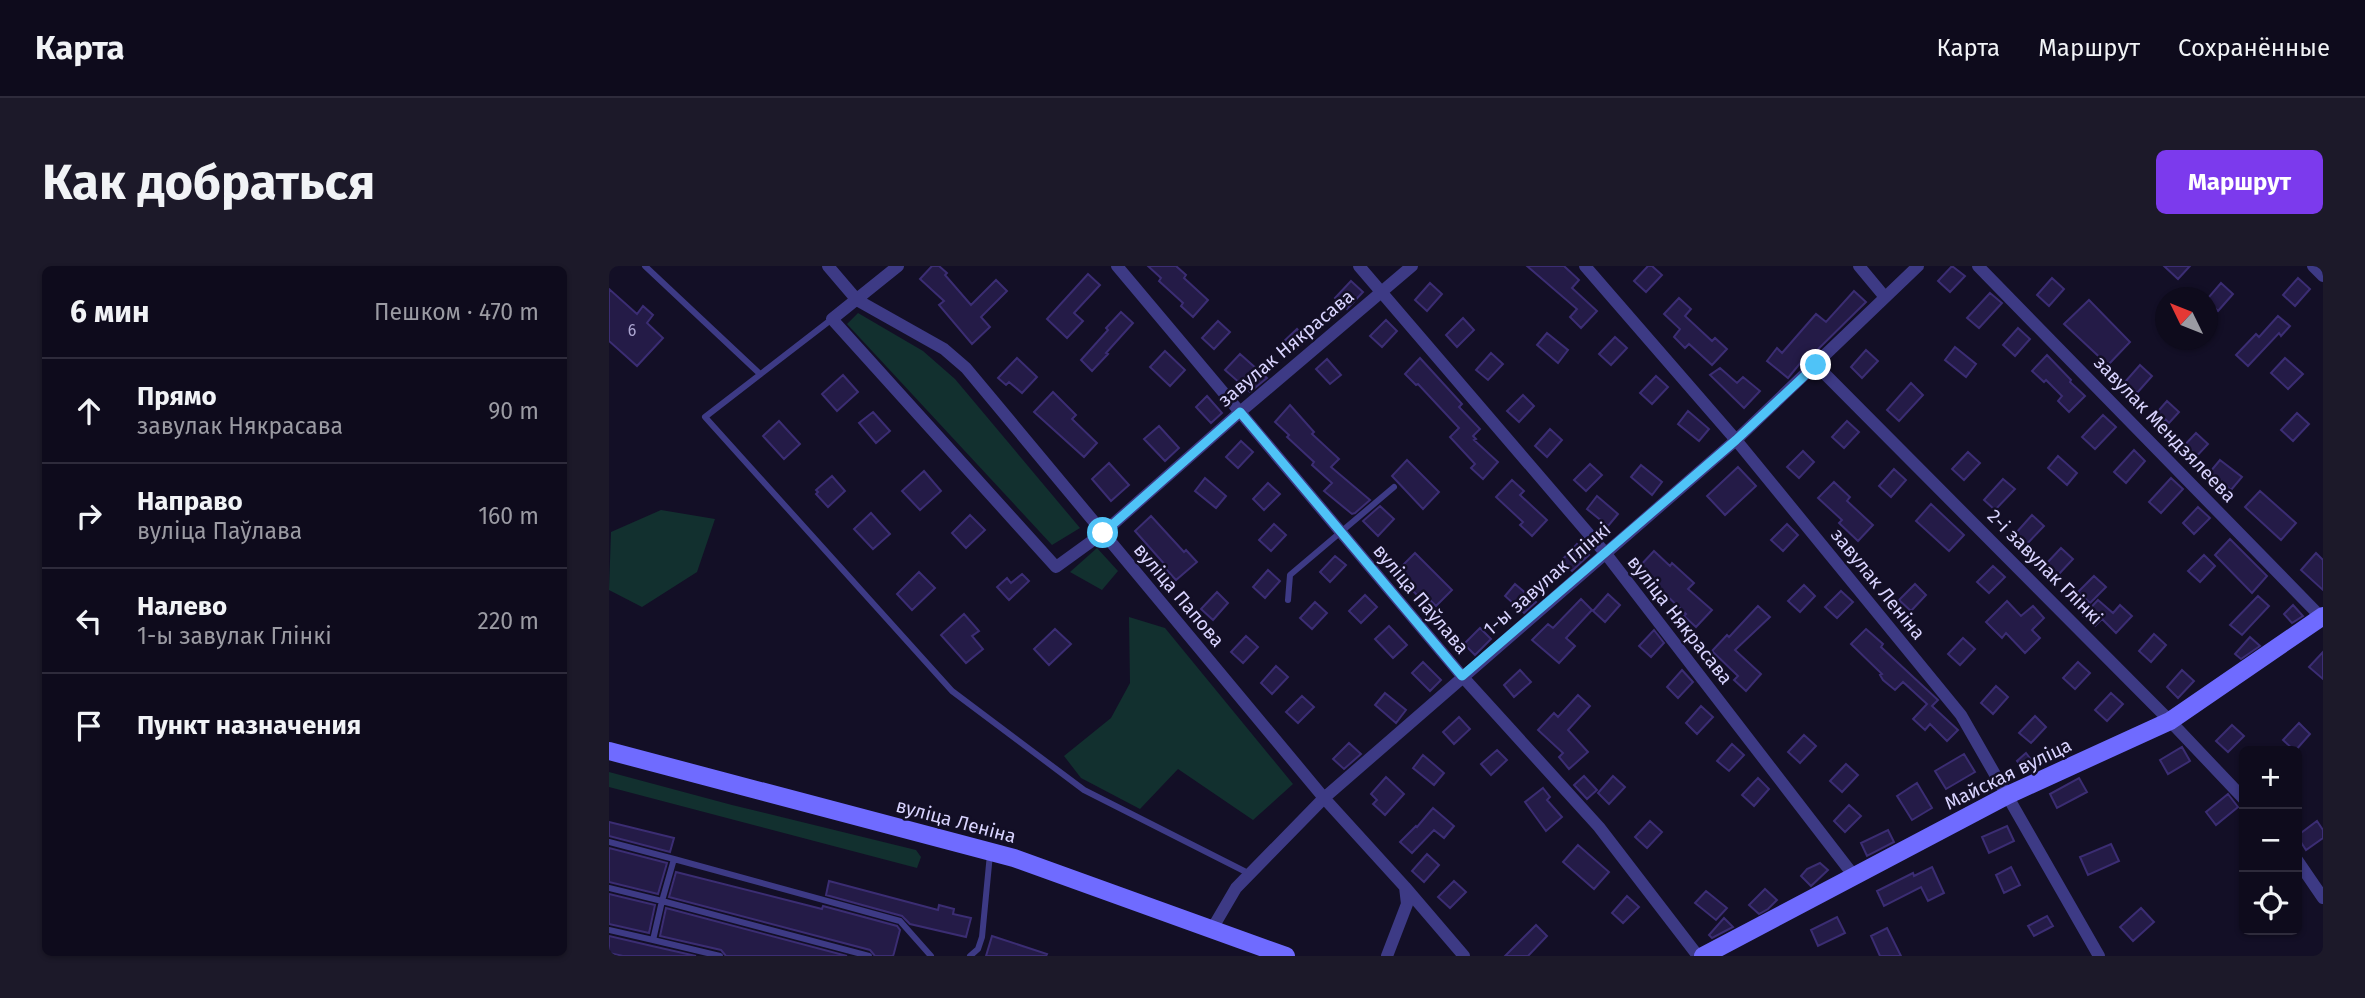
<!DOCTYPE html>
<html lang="ru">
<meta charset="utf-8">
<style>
:root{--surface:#0e0b1c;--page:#1c1929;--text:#f1f3f6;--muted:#9b9ba3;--line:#2e2b3b;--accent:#7c3aed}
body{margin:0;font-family:"Fira Sans",sans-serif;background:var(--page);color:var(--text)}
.controls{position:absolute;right:21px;bottom:21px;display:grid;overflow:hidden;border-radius:10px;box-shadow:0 2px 5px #0004}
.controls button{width:63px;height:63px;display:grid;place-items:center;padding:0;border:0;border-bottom:2px solid var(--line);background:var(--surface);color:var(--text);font:35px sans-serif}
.compass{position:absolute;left:1546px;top:21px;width:63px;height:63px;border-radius:50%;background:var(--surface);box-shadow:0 2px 5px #0004;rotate:313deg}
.stop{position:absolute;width:21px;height:21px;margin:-16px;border:5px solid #4fc3f7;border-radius:50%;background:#fff}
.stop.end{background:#4fc3f7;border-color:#fff;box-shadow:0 2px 7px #0008}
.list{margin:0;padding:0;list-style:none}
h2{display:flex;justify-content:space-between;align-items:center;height:91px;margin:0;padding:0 28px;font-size:30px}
h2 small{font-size:23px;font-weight:400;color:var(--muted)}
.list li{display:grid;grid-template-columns:46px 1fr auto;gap:21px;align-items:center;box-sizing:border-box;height:105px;padding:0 28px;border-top:2px solid var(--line)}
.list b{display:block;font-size:26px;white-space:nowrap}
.list p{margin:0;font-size:23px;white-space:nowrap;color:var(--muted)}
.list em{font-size:23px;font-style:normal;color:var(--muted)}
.icon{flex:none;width:38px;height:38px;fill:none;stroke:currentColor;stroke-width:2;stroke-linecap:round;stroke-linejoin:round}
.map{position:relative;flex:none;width:1714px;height:690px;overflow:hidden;border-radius:10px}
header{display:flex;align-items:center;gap:42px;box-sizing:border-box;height:98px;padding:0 35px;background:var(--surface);border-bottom:2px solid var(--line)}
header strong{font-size:33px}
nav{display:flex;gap:38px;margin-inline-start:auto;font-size:24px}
.intro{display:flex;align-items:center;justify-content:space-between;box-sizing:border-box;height:168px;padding:0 42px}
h1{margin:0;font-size:49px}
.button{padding:18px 32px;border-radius:10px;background:var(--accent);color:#fff;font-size:24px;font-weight:700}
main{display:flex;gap:42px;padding:0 42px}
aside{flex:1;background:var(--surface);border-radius:10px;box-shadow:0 2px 5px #0004}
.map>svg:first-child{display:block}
.green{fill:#12302f}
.building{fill:#241b47;stroke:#3b2d73;stroke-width:2}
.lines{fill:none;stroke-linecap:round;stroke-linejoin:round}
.lane{stroke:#3d3a85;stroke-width:6}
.street{stroke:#3d3a85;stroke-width:12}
.secondary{stroke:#6f6bff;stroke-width:18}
.route{stroke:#4fc3f7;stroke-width:9}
.labels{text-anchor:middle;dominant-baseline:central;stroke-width:5;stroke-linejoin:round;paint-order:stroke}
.number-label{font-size:16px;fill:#aca6d1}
.street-label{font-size:19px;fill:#d9d4ff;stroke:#130f26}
</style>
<header>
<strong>Карта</strong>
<nav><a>Карта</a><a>Маршрут</a><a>Сохранённые</a></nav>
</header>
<div class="intro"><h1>Как добраться</h1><a class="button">Маршрут</a></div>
<main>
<aside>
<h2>6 мин<small>Пешком · 470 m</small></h2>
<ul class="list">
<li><svg class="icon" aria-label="ahead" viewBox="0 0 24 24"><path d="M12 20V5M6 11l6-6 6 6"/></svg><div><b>Прямо</b><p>завулак Някрасава</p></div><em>90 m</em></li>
<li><svg class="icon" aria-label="right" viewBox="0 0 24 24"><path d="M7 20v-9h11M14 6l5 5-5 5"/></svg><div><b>Направо</b><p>вуліца Паўлава</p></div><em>160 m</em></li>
<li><svg class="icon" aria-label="left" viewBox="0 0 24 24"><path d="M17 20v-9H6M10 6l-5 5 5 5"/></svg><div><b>Налево</b><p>1-ы завулак Глінкі</p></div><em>220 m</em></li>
<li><svg class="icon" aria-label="arrive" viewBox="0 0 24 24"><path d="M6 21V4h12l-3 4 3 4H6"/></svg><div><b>Пункт назначения</b></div></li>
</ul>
</aside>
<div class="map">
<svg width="1714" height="690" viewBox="0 0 1714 690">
<rect width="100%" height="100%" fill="#130f26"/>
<path class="green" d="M249 47 314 85 346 113 471 262 443 279 238 58Z
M52 244 106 253 88 306 33 341 0 324 2 266Z
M488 282 509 305 493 324 461 306Z
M520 351 556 362 684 518 644 554 569 503 531 543 472 512 455 490 502 452 521 417Z
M0 506 123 539 307 584 312 591 308 602 0 521Z"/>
<path class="building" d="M323 0H330L338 7 336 9 362 39 387 14 398 25 372 51 381 61 363 78 330 39 335 35 311 13Z
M539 0H567L577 9 575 12 599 34 584 51 572 40 574 37 550 15 552 12Z
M918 0H955L970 14 963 22 988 45 972 62 961 51 968 43Z
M1039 0H1043L1053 9 1037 26 1025 15Z
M1343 0 1356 10 1341 26 1329 15Z
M1555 0H1581L1569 13Z
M479 8 491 19 465 47 474 55 458 72 438 53Z
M1443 12 1455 23 1440 40 1428 29Z
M1689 12 1701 23 1686 40 1674 29Z
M742 15 754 26 738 43 726 32Z
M821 17 833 28 818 45 806 34Z
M1612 17 1624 28 1609 45 1599 36V32Z
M0 23 28 48 34 40 44 49 38 57 54 72 28 100 0 75Z
M1245 25 1257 36 1195 97 1193 95 1179 112 1158 95 1168 82 1173 87 1207 48 1217 56Z
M1381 27 1393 37 1370 62 1358 52Z
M1070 32 1082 43 1076 50 1103 75 1106 72 1118 83 1103 99 1080 78 1076 82 1065 71 1071 63 1055 48Z
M1480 34 1521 76 1499 99 1455 58Z
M512 46 524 57 497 87 499 88 483 105 472 94 499 64 497 62Z
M1669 50 1681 60 1672 70 1670 67 1639 100 1627 89 1647 68 1650 71Z
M854 52 865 64 848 81 837 69Z
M777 54 788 65 773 81 761 70Z
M609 55 621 66 605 83 593 72Z
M1409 62 1421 73 1406 90 1394 79Z
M688 63 698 74 682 88 672 78Z
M938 67 959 84 949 97 928 79Z
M1006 71 1018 82 1002 99 990 88Z
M1346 81 1367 98 1357 111 1336 94Z
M1257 84 1269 95 1253 112 1242 101Z
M556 85 576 104 561 120 541 101Z
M882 87 894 98 879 114 867 104Z
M631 88 658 112 641 126 616 104Z
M1438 89 1462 114 1461 116 1476 130 1460 146 1449 135 1453 130 1437 114 1435 116 1423 105Z
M408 92 428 111 413 127 400 116 397 119 389 112Z
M811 92 853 138 850 141 871 163 864 170 867 173 865 174 889 196 874 213 862 202 866 198 841 171 850 162 809 118 807 119 796 108Z
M1676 92 1694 108 1679 123 1662 107Z
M718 93 732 109 721 118 707 103Z
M1531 99 1543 110 1528 127 1516 116Z
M1111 102 1128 117 1134 111 1151 125 1135 142 1101 109Z
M234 109 249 126 228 145 213 128Z
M1047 110 1059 121 1043 138 1031 127Z
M1302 117 1314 129 1290 155 1278 144Z
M444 126 467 149 463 153 488 177 475 191 425 146Z
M914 129 925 140 910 156 898 145Z
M598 130 613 147 602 157 587 141Z
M1558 135 1570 146 1560 157 1556 153 1550 159 1543 152Z
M681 139 705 166 703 168 730 193 722 201 761 234 746 247 743 248 715 225 723 217 703 199 705 196 678 171 680 169 666 156Z
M1079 145 1100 163 1090 175 1069 158Z
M264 146 281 165 267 177 250 157Z
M1688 147 1700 158 1684 175 1672 164Z
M1494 149 1507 161 1486 183 1473 171Z
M170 155 191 178 175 193 154 170Z
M1238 155 1250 166 1235 182 1223 171Z
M550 160 570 182 556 195 535 173Z
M941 163 953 174 938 191 926 180Z
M1587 167 1599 178 1583 195 1571 184Z
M632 175 644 186 629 202 617 191Z
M1525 184 1536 195 1517 217 1505 206Z
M1194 185 1205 196 1190 212 1178 201Z
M1359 186 1371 197 1355 214 1343 203Z
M1449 190 1468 207 1458 219 1439 202Z
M798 194 830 226 814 243 783 210Z
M1611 194 1633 211 1622 224 1601 206Z
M500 197 520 219 502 235 483 213Z
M981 198 993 209 977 225 965 214Z
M1032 199 1053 216 1043 229 1022 211Z
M1129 201 1147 220 1116 249 1098 230Z
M1285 203 1297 214 1282 231 1270 220Z
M315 205 332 225 311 244 293 225Z
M223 210 236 225 219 241 207 228 209 226 207 224Z
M596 212 617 230 607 242 586 225Z
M1562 212 1574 223 1552 247 1540 236Z
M1394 213 1406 223 1386 244 1375 234Z
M903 214 915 225 911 229 938 254 923 270 911 259 914 256 887 231Z
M1225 216 1241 231 1238 235 1264 259 1249 275 1230 257 1233 254 1209 232Z
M659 217 671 228 655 244 644 233Z
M1651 225 1687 257 1672 274 1636 241Z
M988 230 1009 248 999 260 978 243Z
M1322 238 1355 269 1340 285 1307 255Z
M771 240 785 253 769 270 754 255Z
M1589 241 1601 252 1585 268 1574 257Z
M262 247 281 268 264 283 245 263Z
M361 249 376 264 357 282 343 267Z
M1423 249 1435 260 1417 279 1406 268Z
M542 250 575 286 577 284 588 296 567 314 556 302 558 301 526 265Z
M665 258 677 269 662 285 650 274Z
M1178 258 1189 269 1174 285 1162 274Z
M1621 273 1658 310 1643 327 1606 289Z
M968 278 980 289 963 305 952 295Z
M1452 282 1464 293 1449 309 1437 298Z
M1045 285 1061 300 1063 297 1085 317 1079 323 1103 344 1087 361 1075 350 1077 348 1029 302Z
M806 287 843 324 827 340 815 328 811 332 801 322 805 318 790 303Z
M1707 287 1714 294V324L1692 304Z
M1595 289 1606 300 1591 316 1579 305Z
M726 290 737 299 721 316 711 306Z
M1384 300 1396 311 1380 327 1368 316Z
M659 304 671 315 656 332 644 321Z
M310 306 326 322 303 344 288 328Z
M413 308 420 315 400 334 388 321 398 312 402 317Z
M1485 310 1497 321 1481 337 1469 326Z
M906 318 927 336 915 347 896 330Z
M1306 318 1317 329 1302 345 1290 334Z
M1195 319 1206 330 1191 346 1179 335Z
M1232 325 1244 336 1228 352 1216 341Z
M608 326 619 337 604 354 592 343Z
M999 328 1011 339 996 356 984 345Z
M756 329 768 341 752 357 740 345Z
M1649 330 1660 340 1633 369 1621 359Z
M972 333 983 344 957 372 966 380 950 397 923 374 939 358 944 362Z
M1489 334 1504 347 1511 339 1523 350 1507 367 1493 353 1486 360 1474 350Z
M1398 335 1412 350 1424 340 1435 352 1423 364 1431 372 1416 387 1397 367 1393 372 1377 356Z
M706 336 718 347 703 363 691 352Z
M1684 339 1694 350 1683 357 1675 348Z
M1149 340 1161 351 1126 384 1152 408 1137 425 1125 414 1129 410 1103 385 1118 369 1120 371Z
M355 348 370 365 363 370 374 383 357 397 332 369Z
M780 360 798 379 784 392 766 373Z
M871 362 882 373 866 389 855 378Z
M446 363 462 378 440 399 425 383Z
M1257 363 1274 378 1272 381 1329 434 1323 440 1349 464 1338 475 1321 458 1316 464 1304 453 1318 438 1294 416 1286 424 1274 414 1271 409 1273 408 1242 378Z
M1045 364 1055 377 1042 391 1030 380Z
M1545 368 1557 379 1542 396 1530 385Z
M637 370 649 381 634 397 622 386Z
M1641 371 1651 380 1632 393 1626 388Z
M1354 372 1366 383 1351 399 1339 388Z
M1714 386V413L1700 401Z
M814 396 832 414 821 425 803 407Z
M1469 396 1481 407 1466 423 1454 412Z
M667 400 679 411 663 428 652 417Z
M911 404 922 416 905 431 895 419Z
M1073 404 1084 416 1069 432 1058 421Z
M1573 404 1585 415 1569 432 1558 421Z
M1387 420 1399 431 1384 448 1372 437Z
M776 427 797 444 787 457 766 439Z
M1502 427 1514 438 1498 455 1486 444Z
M969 429 981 440 959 464 979 486 960 503 950 491 954 487 929 464 945 447 949 451Z
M693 430 705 441 689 457 677 446Z
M1092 440 1104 451 1088 468 1077 457Z
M1426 450 1437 461 1422 477 1410 467Z
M850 451 861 463 845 478 834 466Z
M1690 457 1701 468 1686 485 1674 474Z
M1623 459 1635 470 1619 486 1607 475Z
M1195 469 1207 480 1191 497 1179 486Z
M740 477 752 488 735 503 724 493Z
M1123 478 1135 489 1120 505 1108 495Z
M1573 481 1581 495 1559 508 1551 494Z
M888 484 898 494 882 509 872 498Z
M1417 487 1427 500 1417 507 1408 495Z
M1355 488 1366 506 1337 523 1326 505Z
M814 489 835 507 825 519 804 502Z
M1237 498 1249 509 1233 526 1221 515Z
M975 510 988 524 978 533 965 519Z
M1004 510 1016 521 1000 538 989 527Z
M777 511 795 528 776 549 764 538 768 534 762 528Z
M1149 512 1160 523 1145 540 1133 529Z
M1470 512 1478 526 1448 542 1441 528Z
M1308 517 1323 542 1303 554 1288 530Z
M934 522 941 531 938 534 953 551 937 565 916 536Z
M1619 528 1629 541 1607 559 1597 546Z
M1240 539 1252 550 1236 566 1225 555Z
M824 542 845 560 835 572 825 564 803 587 791 576 807 560 808 561Z
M1041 555 1053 566 1038 582 1026 571Z
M1708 555 1714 564V572L1697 584 1688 570Z
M0 556 65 572 61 586 0 570Z
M1398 560 1405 575 1380 587 1373 571Z
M1279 564 1285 576 1258 590 1252 577Z
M1502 578 1510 595 1479 609 1471 591Z
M969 579 1000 606 985 623 954 596Z
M0 582 58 597 49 628 0 616Z
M818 588 830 599 815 616 803 605Z
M1211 597 1219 604 1202 620 1192 610 1198 603Z
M1323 601 1335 627 1319 635 1312 621 1275 640 1268 625 1304 607 1305 610Z
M1402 601 1411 619 1395 627 1387 609Z
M67 606 213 643 214 640 288 660 291 664 285 687 284 690H266L261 684 60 631Z
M220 615 329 644 330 639 345 643 344 648 362 652 357 671 301 658 293 650 217 629Z
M845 615 857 626 841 642 829 631Z
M1156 623 1168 634 1159 643 1150 648 1140 639Z
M1097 625 1118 642 1107 654 1086 637Z
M0 628 46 639 40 667 0 658Z
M1018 630 1030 641 1014 657 1003 647Z
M57 642 238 690H117L112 684 51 670Z
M1532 642 1545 656 1524 675 1511 661Z
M1438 650 1444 660 1425 670 1419 660Z
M1228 651 1236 667 1209 680 1202 664Z
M1115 652 1124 661 1103 672 1100 669Z
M927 659 938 670 919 690H896Z
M1278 662 1292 690H1271L1262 670Z
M0 670 43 680 87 690H14L0 687Z
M383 670 438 688 437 690H377Z"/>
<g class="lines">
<path class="lane" d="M36 0 151 108
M223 53 96 151 343 425 475 524 641 608
M679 334 681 309 785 221
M0 576 65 593
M0 622 53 635 44 674 111 690
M0 664 44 674
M260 690 53 635 65 593 291 655 322 690
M361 690 369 683 373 671 381 588"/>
<path class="street" d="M219 0 248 34 335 83 357 102 715 532 796 621 798 638 778 690
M289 0 223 53 447 301 494 267 631 146 803 0
M508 0 853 410 990 561 1089 690
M750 0 997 288 1245 610
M976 0 1127 174 1352 449 1490 690
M1250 0 1275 30
M1369 0 1714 353
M1704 0 1714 10
M1207 99 1561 455 1635 533
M1688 594 1714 632
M796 621 855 690
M603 663 627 622 715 532 1127 174 1309 0"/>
<path class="secondary" d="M0 485 405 592 677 690
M1094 690 1399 529 1561 455 1714 350"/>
</g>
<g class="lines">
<path class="route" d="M494 267 631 146 853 410 1127 174 1207 99"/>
</g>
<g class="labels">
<g class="number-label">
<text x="23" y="64">6</text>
</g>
<g class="street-label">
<text transform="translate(677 82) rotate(-40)">завулак Някрасава</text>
<text transform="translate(1556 163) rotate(46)">завулак Мендзялеева</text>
<text transform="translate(1436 301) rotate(45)">2-і завулак Глінкі</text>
<text transform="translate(938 313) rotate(-41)">1-ы завулак Глінкі</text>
<text transform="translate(1269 318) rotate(51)">завулак Леніна</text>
<text transform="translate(570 329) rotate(50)">вуліца Папова</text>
<text transform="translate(812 333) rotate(50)">вуліца Паўлава</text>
<text transform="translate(1071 354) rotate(52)">вуліца Някрасава</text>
<text transform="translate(1399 508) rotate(-26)">Майская вуліца</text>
<text transform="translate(347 555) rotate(15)">вуліца Леніна</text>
</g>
</g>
</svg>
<div class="controls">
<button>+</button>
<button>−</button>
<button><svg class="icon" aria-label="locate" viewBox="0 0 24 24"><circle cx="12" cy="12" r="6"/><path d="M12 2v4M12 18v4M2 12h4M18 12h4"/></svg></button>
</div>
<svg class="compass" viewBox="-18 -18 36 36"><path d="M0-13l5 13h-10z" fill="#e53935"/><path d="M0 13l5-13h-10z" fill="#9b9ba3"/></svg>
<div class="stop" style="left:494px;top:267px"></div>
<div class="stop end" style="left:1207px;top:99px"></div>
</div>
</main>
